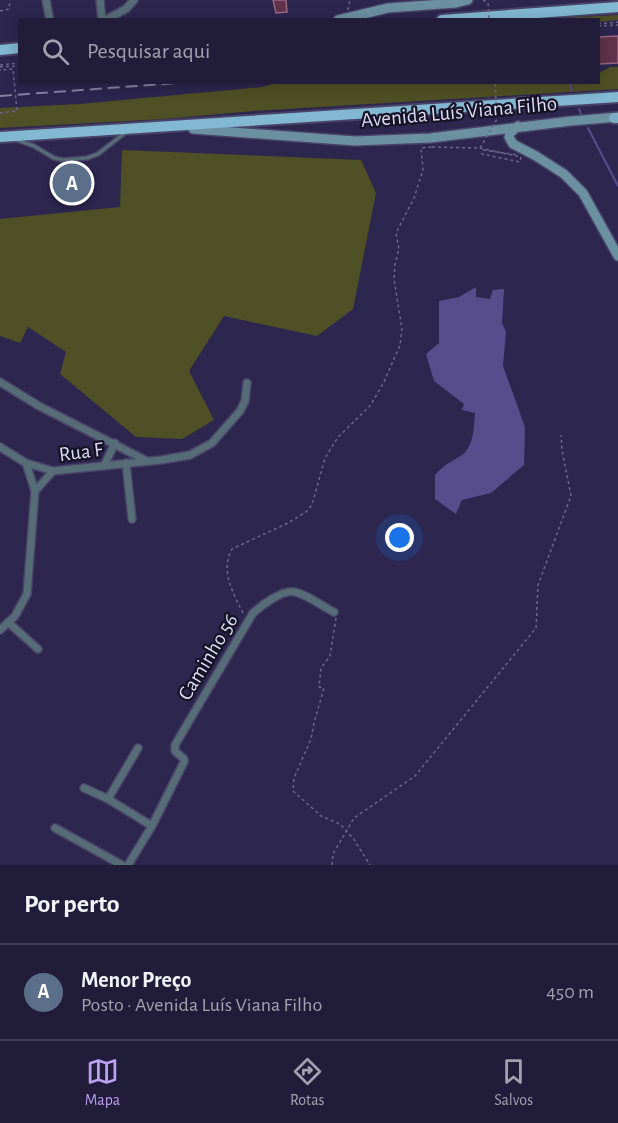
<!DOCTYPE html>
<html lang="pt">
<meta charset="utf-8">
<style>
:root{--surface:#221c3b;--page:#2a2542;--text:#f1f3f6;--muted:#a2a1af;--line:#3f3a55;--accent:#bca0f2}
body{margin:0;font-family:"Alegreya Sans",sans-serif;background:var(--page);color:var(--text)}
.you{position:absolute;left:400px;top:538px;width:21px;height:21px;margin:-15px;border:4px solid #fff;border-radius:50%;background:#1a73e8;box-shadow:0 0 0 9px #1a73e833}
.badge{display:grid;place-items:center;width:39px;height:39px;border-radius:50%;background:var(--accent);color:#fff;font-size:20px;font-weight:700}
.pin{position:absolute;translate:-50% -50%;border:3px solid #fff;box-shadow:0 2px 6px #0006}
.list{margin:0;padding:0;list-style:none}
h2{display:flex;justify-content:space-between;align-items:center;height:78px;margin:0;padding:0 24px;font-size:26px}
h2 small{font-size:20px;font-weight:400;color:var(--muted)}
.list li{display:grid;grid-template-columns:39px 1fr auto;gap:18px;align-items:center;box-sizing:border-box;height:96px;padding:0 24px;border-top:2px solid var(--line)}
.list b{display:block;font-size:22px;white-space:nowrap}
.list p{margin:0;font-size:20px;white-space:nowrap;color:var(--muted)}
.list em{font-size:20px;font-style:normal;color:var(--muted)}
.icon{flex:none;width:33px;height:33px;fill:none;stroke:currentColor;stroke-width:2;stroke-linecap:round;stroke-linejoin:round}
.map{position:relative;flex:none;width:618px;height:865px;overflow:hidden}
.search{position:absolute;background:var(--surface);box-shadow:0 3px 15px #0003;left:18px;right:18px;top:18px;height:66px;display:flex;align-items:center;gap:15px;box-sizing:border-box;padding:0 21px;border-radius:0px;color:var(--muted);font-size:22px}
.sheet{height:174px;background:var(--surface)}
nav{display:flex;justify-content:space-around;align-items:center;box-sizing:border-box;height:84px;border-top:2px solid var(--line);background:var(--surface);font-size:16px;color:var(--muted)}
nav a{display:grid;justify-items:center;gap:3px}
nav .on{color:var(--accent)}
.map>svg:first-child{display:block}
.green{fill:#505026}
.water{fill:#574d8c}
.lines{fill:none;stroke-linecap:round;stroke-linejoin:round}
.stream{stroke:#574d8c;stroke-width:2}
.building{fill:#60334a;stroke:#9a6780;stroke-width:1.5}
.service-casing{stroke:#494369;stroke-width:6}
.minor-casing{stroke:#494369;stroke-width:10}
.secondary-casing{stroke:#494369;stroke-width:12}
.primary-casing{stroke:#494369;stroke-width:14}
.trunk-casing{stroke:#494369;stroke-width:14}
.path{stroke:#6d688c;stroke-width:1.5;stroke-dasharray:3 3;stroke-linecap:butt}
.service{stroke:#566d78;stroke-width:3}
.minor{stroke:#566d78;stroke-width:7}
.secondary{stroke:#6b90a2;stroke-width:9}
.primary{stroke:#7bacc3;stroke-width:10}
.trunk{stroke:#82b8d2;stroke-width:10}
.rail{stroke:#8783a4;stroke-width:2;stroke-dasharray:12 6;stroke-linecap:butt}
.path-bridge{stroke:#6d688c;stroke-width:1.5;stroke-dasharray:3 3;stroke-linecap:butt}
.labels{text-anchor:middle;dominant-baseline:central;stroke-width:4.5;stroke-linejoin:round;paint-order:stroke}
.street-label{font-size:21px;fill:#dcdaf4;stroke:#151325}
</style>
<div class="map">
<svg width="618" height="865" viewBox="0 0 618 865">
<rect width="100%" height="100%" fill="#2d264f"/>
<path class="green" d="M618 15V20L599 22 598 20 535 19Z
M610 67H618V89L254 111 164 119 0 128V108L80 104 262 87 281 82H598L599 73Z
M122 150 361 160 376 193 353 309 317 336 224 316 189 371 214 420 182 439 136 437 60 374 66 352 28 327 20 343 0 336V219L120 207Z"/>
<path class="water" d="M476 287V297L490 299 493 290 504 289 502 323 506 332 503 366 525 427 524 465 491 493 462 500 456 514 435 499V475C446 463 450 463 462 455 474 446 474 427 475 413L462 410 464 404 434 381 426 354 439 343V301L459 297Z"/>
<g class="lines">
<path class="stream" d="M569 82 572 91
M579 109 581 114
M588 128 618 186"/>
</g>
<path class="building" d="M273 0H286L287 12 276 13Z
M618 36V63L598 64V37Z"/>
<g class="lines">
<g class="service-casing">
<path id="service" d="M17 140 34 146 54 158 63 160 87 158 98 154 126 132"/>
</g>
<g class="minor-casing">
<path id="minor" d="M46 0 50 20
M100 0 102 20
M105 20 126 9 134 0
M0 382 39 406 147 461
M0 447 26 463 53 471 161 460 190 455 212 443 240 411 245 401 247 383
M26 463 35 491
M126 463 132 519
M104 466 115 443
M9 623 38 649
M0 630 15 616 27 594 35 491 53 471
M84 788 108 799 152 826
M108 799 138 748
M55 828 122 865
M128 865 152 826 184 762V759L175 751V745L253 613C262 605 283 589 295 592 308 595 322 606 334 612"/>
</g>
<g class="secondary-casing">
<path id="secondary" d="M338 20 388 8 456 3 468 0
M518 126 510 133 509 137 513 144 536 156 564 174 583 193 618 256
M193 129 355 141 430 138 571 121 618 117"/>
</g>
<g class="primary-casing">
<path id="primary" d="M614 118H618"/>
</g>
<g class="trunk-casing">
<path id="trunk" d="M442 20 618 7
M0 50 20 48
M0 137 618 97"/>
</g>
<path class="path" d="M348 10 350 0
M0 11 9 9 10 0
M598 24 618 22
M598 26 618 25
M0 65 20 63
M0 67 20 66
M0 70H1
M432 147 480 148 521 157 520 162 482 154 483 150
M243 613C233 593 220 571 232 549L288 523 306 512 312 505 325 458 338 437 370 406 384 382 400 345 402 329 394 279 395 264 399 249 396 233 414 198 423 170 421 148 432 147
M336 618 330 656 321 668 319 687 324 688 314 723 311 739 294 778 293 791 321 816 340 824 353 838 370 865
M332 865 333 854 354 818 415 776 536 628 538 585 571 496 562 450 561 435"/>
<use href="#service" class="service"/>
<use href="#minor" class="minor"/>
<use href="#secondary" class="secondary"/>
<use href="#primary" class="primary"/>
<use href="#trunk" class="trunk"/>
<path class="rail" d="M0 96 191 82"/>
<path class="path-bridge" d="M483 0 488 3 489 20
M0 113 17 111 13 69 1 70
M480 148 497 119 495 82
M483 150 518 155"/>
</g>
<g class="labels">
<g class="street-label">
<text transform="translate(459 112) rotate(-5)">Avenida Luís Viana Filho</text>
<text transform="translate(81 452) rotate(-7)">Rua F</text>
<text transform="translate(208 657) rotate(-59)">Caminho 56</text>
</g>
</g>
</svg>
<div class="you"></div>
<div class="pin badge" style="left:72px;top:183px;background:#5c6f8a">A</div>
<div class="search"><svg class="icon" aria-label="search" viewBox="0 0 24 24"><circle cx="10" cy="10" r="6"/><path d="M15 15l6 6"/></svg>Pesquisar aqui</div>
</div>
<section class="sheet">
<h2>Por perto<small></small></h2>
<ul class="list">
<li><span class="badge" style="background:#5c6f8a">A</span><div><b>Menor Preço</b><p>Posto · Avenida Luís Viana Filho</p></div><em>450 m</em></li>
</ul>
</section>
<nav>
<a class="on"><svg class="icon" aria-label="map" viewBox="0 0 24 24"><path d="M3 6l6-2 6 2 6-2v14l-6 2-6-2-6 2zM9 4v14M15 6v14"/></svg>Mapa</a>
<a><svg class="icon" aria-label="directions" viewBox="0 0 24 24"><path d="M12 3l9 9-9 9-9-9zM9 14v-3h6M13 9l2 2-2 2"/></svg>Rotas</a>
<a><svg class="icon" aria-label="saved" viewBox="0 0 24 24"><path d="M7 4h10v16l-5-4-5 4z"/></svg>Salvos</a>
</nav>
